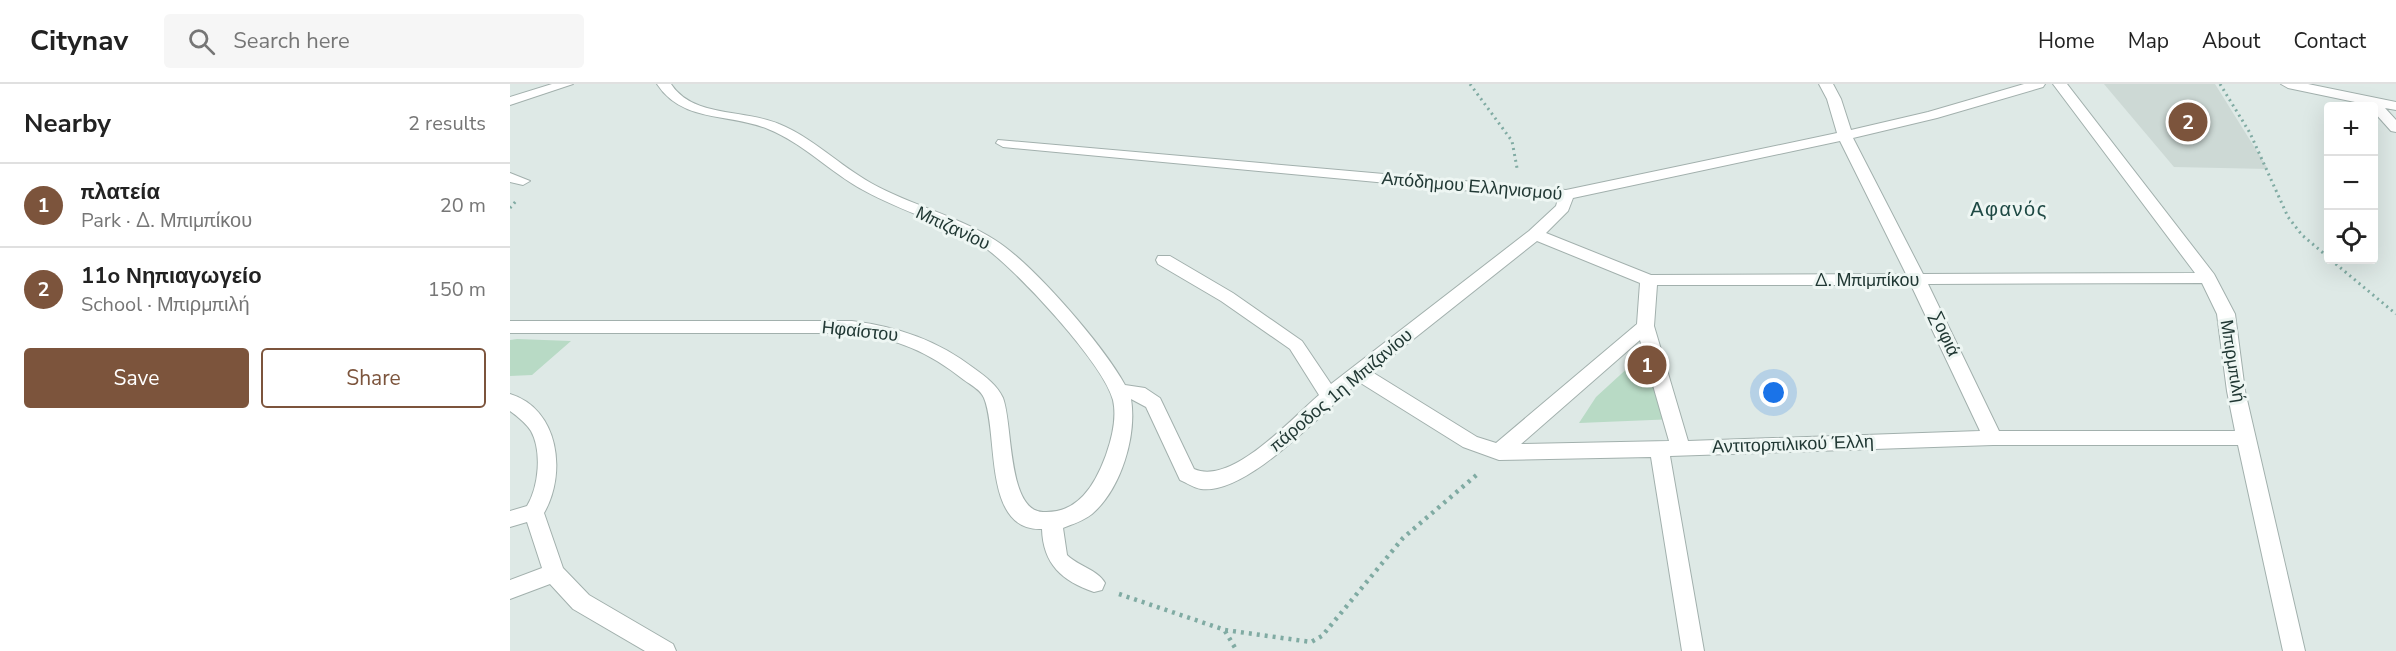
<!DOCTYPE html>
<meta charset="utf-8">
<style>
:root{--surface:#fff;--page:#f6f6f6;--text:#222;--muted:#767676;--line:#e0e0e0;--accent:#7c543c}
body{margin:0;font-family:"Nunito Sans",sans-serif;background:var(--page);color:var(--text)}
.controls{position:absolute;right:18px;top:18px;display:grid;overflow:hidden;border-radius:6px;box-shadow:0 6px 24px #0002}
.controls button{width:54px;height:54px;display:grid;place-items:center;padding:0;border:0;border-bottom:2px solid var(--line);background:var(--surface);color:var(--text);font:30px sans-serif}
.you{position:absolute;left:1264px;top:309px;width:21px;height:21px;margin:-15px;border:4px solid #fff;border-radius:50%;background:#1a73e8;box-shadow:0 0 0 9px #1a73e833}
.badge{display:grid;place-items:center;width:39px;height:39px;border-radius:50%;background:var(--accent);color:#fff;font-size:20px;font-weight:700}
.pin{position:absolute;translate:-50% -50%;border:3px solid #fff;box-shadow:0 2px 6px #0006}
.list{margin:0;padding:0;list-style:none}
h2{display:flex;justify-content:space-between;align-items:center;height:78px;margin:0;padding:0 24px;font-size:26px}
h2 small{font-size:20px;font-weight:400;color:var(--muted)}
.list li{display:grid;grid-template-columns:39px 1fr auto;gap:18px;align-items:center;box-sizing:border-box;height:84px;padding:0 24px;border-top:2px solid var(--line)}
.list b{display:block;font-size:22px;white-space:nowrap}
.list p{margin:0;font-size:20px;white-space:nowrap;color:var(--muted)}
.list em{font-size:20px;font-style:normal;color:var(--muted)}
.actions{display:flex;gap:12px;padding:18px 24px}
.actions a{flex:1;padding:14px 0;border:2px solid var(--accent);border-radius:6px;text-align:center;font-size:21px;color:var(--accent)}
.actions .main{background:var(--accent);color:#fff}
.icon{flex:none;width:33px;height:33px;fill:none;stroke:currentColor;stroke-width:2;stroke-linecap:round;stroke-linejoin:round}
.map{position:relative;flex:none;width:1886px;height:567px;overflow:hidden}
header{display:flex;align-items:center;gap:36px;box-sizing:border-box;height:84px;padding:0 30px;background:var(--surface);border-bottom:2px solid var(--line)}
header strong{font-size:28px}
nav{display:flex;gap:33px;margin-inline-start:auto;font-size:21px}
.search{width:420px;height:54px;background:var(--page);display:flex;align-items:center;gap:15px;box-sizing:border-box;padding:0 21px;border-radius:6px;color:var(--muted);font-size:22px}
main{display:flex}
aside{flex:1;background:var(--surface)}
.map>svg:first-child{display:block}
.built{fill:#cdd9d5}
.green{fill:#b8dac5}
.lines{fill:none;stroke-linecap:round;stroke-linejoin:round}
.lane-casing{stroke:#a2b0ad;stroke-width:2}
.street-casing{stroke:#a2b0ad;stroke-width:2}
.path-far1{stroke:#80aba3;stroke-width:3;stroke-dasharray:2 4;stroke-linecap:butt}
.path{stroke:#80aba3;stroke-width:4.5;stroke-dasharray:3 5;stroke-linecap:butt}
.lane{fill:#fff;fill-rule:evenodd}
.street{fill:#fff;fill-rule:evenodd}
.labels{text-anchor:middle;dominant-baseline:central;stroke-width:6;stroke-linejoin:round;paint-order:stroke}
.street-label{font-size:18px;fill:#213834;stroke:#eef6f3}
.neighbourhood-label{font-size:20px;letter-spacing:1.5px;fill:#1e4944;stroke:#eef6f3}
</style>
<header>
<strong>Citynav</strong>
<div class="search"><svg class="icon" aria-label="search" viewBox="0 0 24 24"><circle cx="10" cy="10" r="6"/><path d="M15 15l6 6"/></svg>Search here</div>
<nav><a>Home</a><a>Map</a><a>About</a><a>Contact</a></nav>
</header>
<main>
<aside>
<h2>Nearby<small>2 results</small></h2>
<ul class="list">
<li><span class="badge">1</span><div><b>πλατεία</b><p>Park · Δ. Μπιμπίκου</p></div><em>20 m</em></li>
<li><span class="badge">2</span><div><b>11o Νηπιαγωγείο</b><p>School · Μπιρμπιλή</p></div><em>150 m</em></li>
</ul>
<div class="actions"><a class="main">Save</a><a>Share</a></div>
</aside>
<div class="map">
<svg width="1886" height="567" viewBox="0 0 1886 567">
<rect width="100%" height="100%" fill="#dee9e6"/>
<path class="built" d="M1594 0H1705L1758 85 1664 83Z"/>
<path class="green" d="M0 256 7 255 61 257 22 291 0 292Z
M1146 258 1166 335 1069 339 1086 313Z"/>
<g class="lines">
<g class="lane-casing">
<path id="lane" d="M0 89 20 97 13 101 0 98Z"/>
</g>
<g class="street-casing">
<path id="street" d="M42 0H63L0 21V13Z
M147 0H161C183 34 235 25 269 40 303 54 329 81 361 99 400 121 446 131 485 156 523 180 593 261 615 301L635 304 650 314 684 385C722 402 782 334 809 311L780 265 711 217 648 180 646 176 648 172H660L723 209 792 257 821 300 1019 147 1046 122 1048 115 493 63 486 59 488 56 1056 106 1327 49 1317 15 1309 0H1323L1331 15 1341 46 1418 28 1514 0H1535L1533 3 1427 34 1343 54 1413 190 1685 189 1543 0H1557L1704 190 1725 230 1735 307 1795 567H1773L1728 361H1483L1160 372 1194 567H1172L1141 373 989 376 953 363 849 298C814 326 738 411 691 405 684 404 677 399 670 396L636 323 621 315C627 352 611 405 582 430 573 437 563 440 553 444L557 471C568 482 588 486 595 499L592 506 584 508C552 497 533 480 532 445 472 448 489 349 474 314 471 306 461 301 454 296 419 268 386 254 342 249H0V237H342C389 243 427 256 465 285 476 293 487 301 493 314 503 340 497 427 533 428 568 430 585 401 596 371 602 354 607 334 603 316 594 280 506 185 474 163 437 139 392 128 353 106 320 88 293 59 258 45 220 29 172 39 147 0ZM1330 57 1396 190 1141 191 1036 149 1058 127 1063 114ZM1027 157 1130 199 1127 240 986 359 967 353 862 288ZM1692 199 1707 230 1717 307 1725 347H1489L1418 200ZM1147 201H1401L1470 347 1178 357 1144 242ZM1130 256 1159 357 1011 360Z
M1771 0H1798L1886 18V26L1875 24 1886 36V48L1881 47 1864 28V22L1778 4Z
M0 310C49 325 57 389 34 429L53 484 79 511 163 560 166 567H135L63 525 40 500 0 515V496L32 484 17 438 0 443V427L17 422C29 402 32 367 21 347 16 339 7 332 0 327Z"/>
</g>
<path class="path-far1" d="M960 0 1002 57 1007 84
M1710 0 1740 49 1778 133 1792 151 1818 173
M0 124 6 117
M1821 176 1886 230"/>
<path class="path" d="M609 510 715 546 801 558 812 552 893 454 970 388
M715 547 727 567"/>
<use href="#lane" class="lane"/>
<use href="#street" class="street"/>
</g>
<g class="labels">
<g class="street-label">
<text transform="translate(962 102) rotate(5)">Απόδημου Ελληνισμού</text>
<text transform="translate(443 144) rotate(25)">Μπιζανίου</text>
<text x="1357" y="196">Δ. Μπιμπίκου</text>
<text transform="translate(350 247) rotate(6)">Ηφαίστου</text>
<text transform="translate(1435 250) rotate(65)">Σοφιά</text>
<text transform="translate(1723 277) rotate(81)">Μπιρμπιλή</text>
<text transform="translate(831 306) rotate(-40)">πάροδος 1η Μπιζανίου</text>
<text transform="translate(1283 360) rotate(-2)">Αντιτορπιλικού Έλλη</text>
</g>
<g class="neighbourhood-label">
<text x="1499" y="125">Αφανός</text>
</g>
</g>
</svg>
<div class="controls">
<button>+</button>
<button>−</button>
<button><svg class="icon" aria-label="locate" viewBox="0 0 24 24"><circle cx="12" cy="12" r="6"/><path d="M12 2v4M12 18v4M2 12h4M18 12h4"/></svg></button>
</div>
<div class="you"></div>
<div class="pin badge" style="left:1137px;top:281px">1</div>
<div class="pin badge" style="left:1678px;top:38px">2</div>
</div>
</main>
